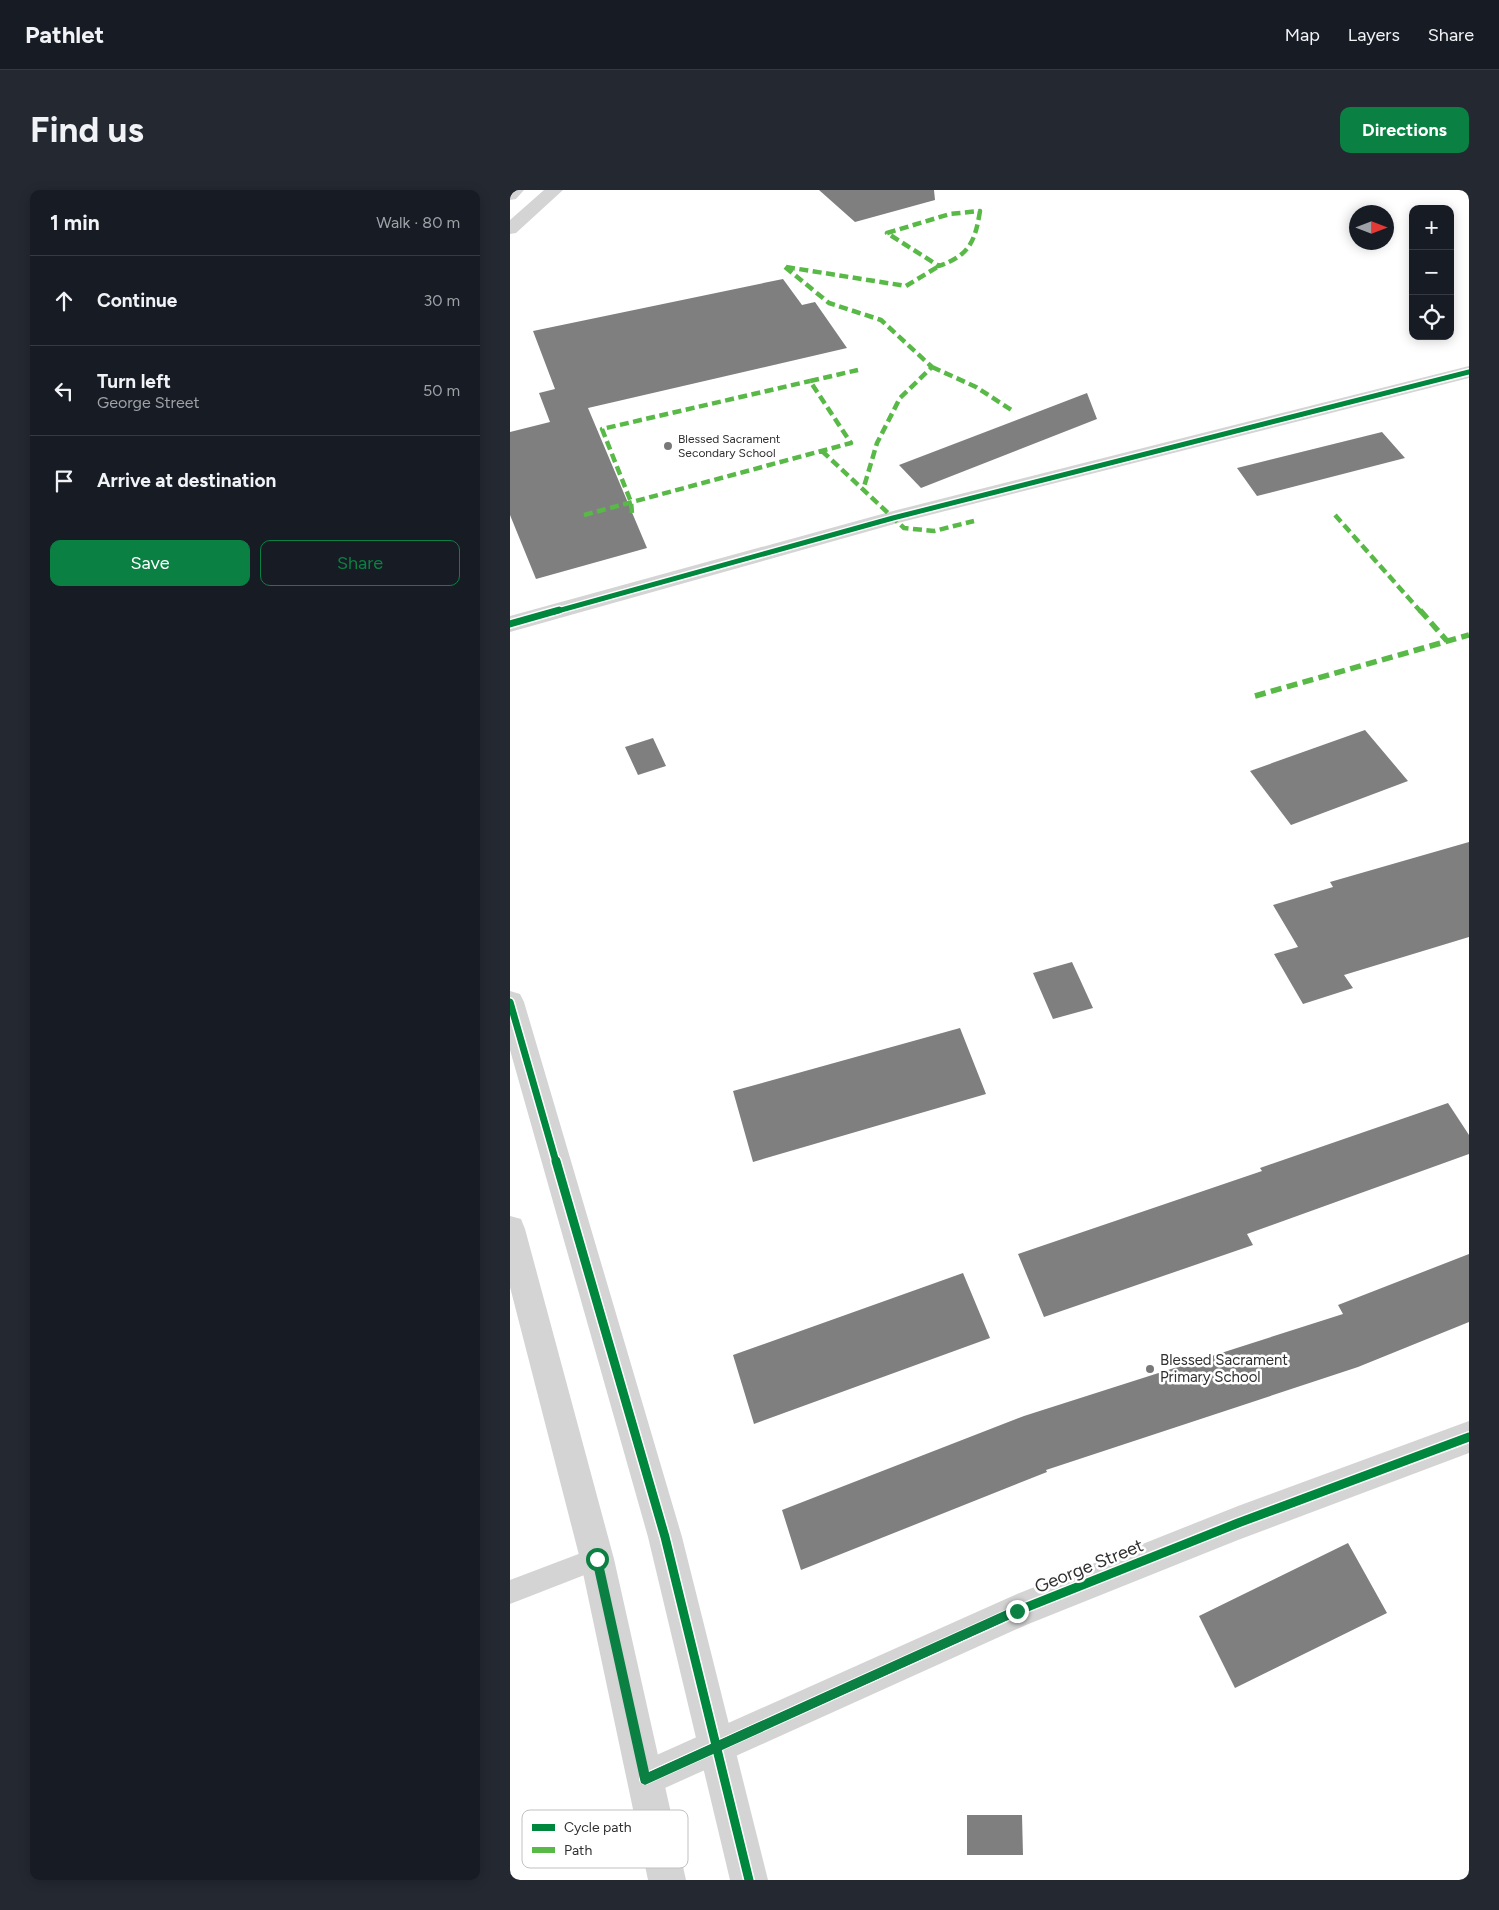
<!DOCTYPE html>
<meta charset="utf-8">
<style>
:root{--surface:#171b24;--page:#242831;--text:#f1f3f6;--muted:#9ea1a6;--line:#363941;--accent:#0b8043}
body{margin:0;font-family:Figtree,sans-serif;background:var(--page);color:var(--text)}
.controls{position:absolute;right:15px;top:15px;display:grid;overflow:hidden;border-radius:10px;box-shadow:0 2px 12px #0003}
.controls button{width:45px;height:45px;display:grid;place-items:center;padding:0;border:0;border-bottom:1px solid var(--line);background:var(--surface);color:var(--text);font:25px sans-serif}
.compass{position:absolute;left:839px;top:15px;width:45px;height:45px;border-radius:50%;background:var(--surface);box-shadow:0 2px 12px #0003;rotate:90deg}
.stop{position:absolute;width:15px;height:15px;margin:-11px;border:4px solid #0b8043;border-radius:50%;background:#fff}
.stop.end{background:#0b8043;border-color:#fff;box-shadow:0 1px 5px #0008}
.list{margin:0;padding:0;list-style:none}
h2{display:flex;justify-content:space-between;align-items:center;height:65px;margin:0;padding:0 20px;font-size:21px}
h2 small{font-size:16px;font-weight:400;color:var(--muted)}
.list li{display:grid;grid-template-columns:32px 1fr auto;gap:15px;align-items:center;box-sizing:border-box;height:90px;padding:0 20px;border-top:1px solid var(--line)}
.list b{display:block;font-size:19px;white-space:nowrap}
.list p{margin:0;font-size:16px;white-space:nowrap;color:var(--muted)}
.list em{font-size:16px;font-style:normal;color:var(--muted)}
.actions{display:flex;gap:10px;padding:15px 20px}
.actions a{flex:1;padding:11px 0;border:1px solid var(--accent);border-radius:10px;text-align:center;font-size:18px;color:var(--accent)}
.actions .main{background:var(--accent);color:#fff}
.icon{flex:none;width:28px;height:28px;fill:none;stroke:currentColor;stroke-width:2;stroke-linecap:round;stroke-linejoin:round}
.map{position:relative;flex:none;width:959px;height:1690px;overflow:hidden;border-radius:10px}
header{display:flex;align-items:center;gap:30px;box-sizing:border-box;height:70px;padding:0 25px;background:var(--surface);border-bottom:1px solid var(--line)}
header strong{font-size:24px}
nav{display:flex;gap:28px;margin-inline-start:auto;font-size:18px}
.intro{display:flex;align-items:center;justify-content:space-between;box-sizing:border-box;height:120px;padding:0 30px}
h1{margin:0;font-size:35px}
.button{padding:12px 22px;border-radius:10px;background:var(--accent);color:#fff;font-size:18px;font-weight:700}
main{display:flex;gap:30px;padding:0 30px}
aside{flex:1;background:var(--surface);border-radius:10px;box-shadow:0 2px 12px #0003}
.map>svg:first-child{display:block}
.building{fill:#7f7f7f}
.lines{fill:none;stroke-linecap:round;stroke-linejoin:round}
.service{fill:#d4d4d4;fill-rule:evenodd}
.minor{fill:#d4d4d4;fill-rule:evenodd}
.tertiary{fill:#d4d4d4;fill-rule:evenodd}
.quiet-far1{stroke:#58b947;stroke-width:4.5;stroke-dasharray:9 4.5;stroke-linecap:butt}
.quiet{stroke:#58b947;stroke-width:5.5;stroke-dasharray:11 5.5;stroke-linecap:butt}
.cycleway-far2-casing{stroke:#fff;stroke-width:8}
.cycleway-far1-casing{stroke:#fff;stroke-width:10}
.cycleway-casing{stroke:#fff;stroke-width:12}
.cycleway-far2{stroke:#00873e;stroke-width:5}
.cycleway-far1{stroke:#00873e;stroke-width:7}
.cycleway{stroke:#00873e;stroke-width:9}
.route{fill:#0b8043}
.poi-dot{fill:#787878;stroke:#fff;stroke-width:2}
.labels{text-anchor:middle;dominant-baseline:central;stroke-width:5;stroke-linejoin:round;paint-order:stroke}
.far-poi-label{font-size:12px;fill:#303030;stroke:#fff;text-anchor:start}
.poi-label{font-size:15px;fill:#303030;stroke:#fff;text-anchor:start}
.near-street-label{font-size:18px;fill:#303030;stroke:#fff}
.key{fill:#fff;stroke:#c1c1c1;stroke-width:1}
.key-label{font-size:14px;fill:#303030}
</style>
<header>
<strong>Pathlet</strong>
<nav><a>Map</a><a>Layers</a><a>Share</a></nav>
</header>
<div class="intro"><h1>Find us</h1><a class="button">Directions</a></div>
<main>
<aside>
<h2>1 min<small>Walk · 80 m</small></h2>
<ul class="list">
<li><svg class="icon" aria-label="ahead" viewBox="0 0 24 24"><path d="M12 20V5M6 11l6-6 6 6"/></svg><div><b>Continue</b></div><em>30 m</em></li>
<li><svg class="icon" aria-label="left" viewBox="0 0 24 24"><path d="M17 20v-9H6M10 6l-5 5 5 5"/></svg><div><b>Turn left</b><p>George Street</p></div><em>50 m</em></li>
<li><svg class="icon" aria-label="arrive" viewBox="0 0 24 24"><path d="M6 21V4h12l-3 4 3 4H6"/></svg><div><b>Arrive at destination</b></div></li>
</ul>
<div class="actions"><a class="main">Save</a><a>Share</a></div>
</aside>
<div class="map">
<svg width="959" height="1690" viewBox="0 0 959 1690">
<rect width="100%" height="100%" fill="#fff"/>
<path class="building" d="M309 0H424L425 10 345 32Z
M273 89 292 115 305 112 337 158 78 218 137 358 26 389 0 325V242L40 232 29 203 45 199 23 141Z
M577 203 587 229 411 298 389 275Z
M872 242 895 268 747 306 727 278Z
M855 540 898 591 781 635 740 581Z
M143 548 156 576 128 585 115 557Z
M959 652V747L834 785 843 798 793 814 764 764 788 757 763 715 823 697 820 692Z
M562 772 583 818 543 829 523 783Z
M450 838 476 904 243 972 223 901Z
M938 913 959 945V964L737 1044 743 1055 534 1127 508 1064 752 981 750 978Z
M959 1064V1132L848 1177 536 1280 537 1282 291 1380 272 1320 514 1226 833 1124 828 1115Z
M453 1083 480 1148 244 1234 223 1165Z
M838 1353 877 1423 725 1498 689 1426Z
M457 1625H512L513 1665H457Z"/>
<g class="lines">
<path class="service" d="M87 1357 95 1361 99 1369 95 1377 0 1414V1390Z"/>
<path class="minor" d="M959 176V188L388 333 0 442V426L383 321Z
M959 1231V1263L728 1350 516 1435 135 1607 122 1602 117 1589 122 1576 507 1404 728 1316Z"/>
<path class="tertiary" d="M0 0H14L6 9 0 10Z
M34 0H53L6 43 0 44V30Z
M0 801 10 804 14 812 172 1347 258 1690H220L138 1347 0 860Z
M0 1026 11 1029 15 1039 104 1369 176 1690H138L70 1369 0 1097Z"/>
<path class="quiet-far1" d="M470 21C465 51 460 65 429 76L377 43 440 24Z
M275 77 319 113 371 130 422 177 390 208 367 253 353 300
M276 77 396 96 429 76
M422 177 466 197 503 221
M312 261 394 338 424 341 464 331
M122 323 121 312 92 239 300 191
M74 325 341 253 300 191 348 180
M825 325 911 422"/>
<path class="quiet" d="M910 420 937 451
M745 506 959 445"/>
<g class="cycleway-far2-casing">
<path id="cycleway-far2" d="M44 422 383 328 959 182"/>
</g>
<g class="cycleway-far1-casing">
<path id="cycleway-far1" d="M0 434 49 420
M0 812 46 972"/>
</g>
<g class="cycleway-casing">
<path id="cycleway" d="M46 971 155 1347 239 1690
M135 1589 507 1421 728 1333 959 1247"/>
</g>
<use href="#cycleway-far2" class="cycleway-far2"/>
<use href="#cycleway-far1" class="cycleway-far1"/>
<use href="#cycleway" class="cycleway"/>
</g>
<path class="route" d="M87 1364 92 1369 139 1582 503 1417H511L512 1421 511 1424 135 1595 131 1593 130 1589 82 1369Z"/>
<g class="poi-dot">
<circle cx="158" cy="256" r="5"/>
<circle cx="640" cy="1179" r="5"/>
</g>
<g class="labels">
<g class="far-poi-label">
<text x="168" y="249">Blessed Sacrament<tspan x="168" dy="14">Secondary School</tspan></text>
</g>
<g class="poi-label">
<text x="650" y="1170">Blessed Sacrament<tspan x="650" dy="17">Primary School</tspan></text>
</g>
<g class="near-street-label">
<text transform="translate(579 1376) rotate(-22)">George Street</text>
</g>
</g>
<rect x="12" y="1620" width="166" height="58" rx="8" class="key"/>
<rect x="22" y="1634" width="23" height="7" fill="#00873e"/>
<rect x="22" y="1657" width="23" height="6" fill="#58b947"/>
<g class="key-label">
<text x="54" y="1642">Cycle path</text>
<text x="54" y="1665">Path</text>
</g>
</svg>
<div class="controls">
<button>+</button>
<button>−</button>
<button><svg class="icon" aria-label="locate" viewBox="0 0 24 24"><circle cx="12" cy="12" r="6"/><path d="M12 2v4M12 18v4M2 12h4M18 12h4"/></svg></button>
</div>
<svg class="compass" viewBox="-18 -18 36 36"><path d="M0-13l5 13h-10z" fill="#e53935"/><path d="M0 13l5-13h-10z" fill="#9ea1a6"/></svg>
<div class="stop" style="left:87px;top:1369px"></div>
<div class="stop end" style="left:507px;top:1421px"></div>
</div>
</main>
